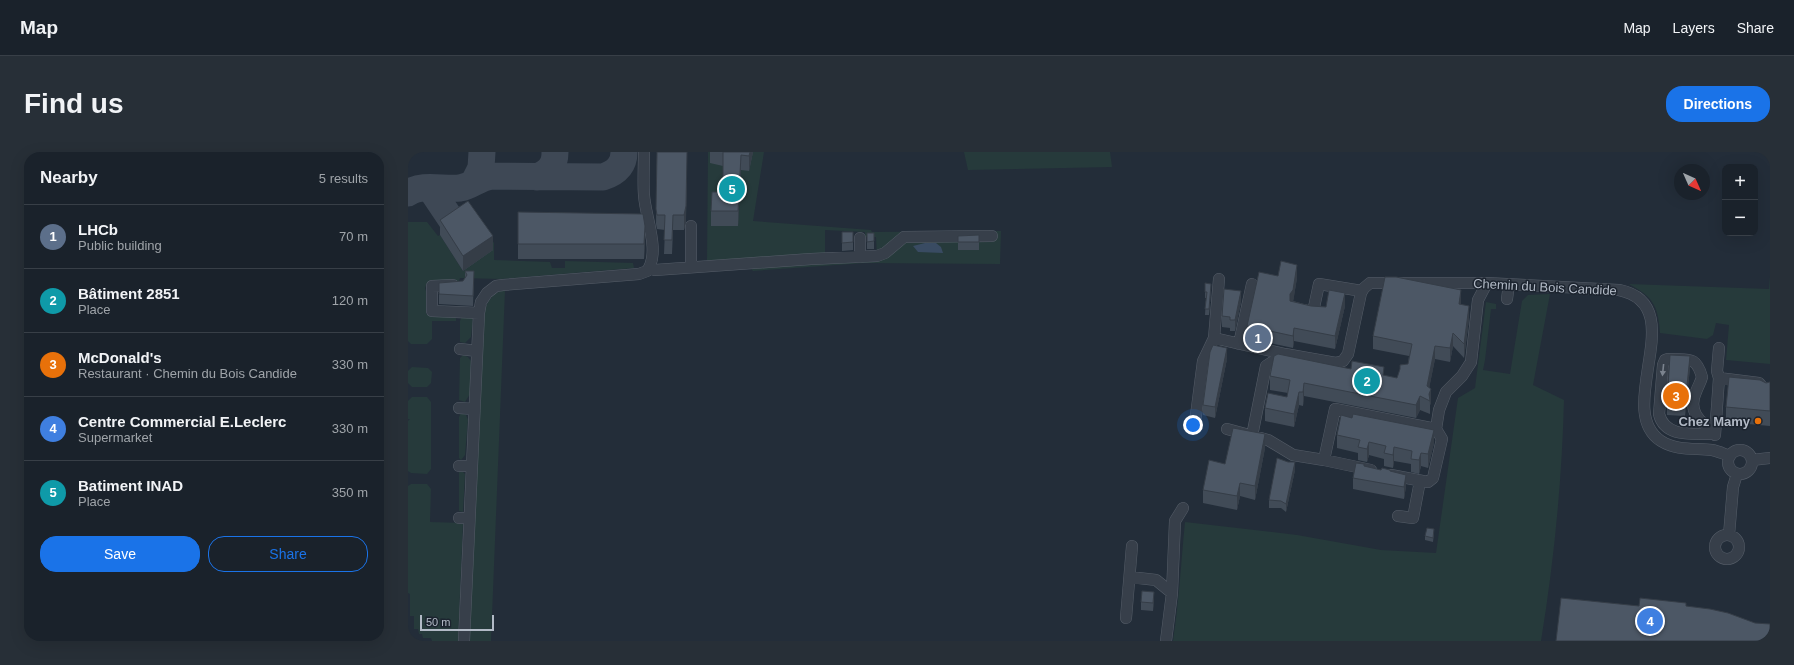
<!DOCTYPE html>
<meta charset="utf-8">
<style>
:root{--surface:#1a222b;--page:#272f37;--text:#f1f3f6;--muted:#9fa4a9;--line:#383f47;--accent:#1a73e8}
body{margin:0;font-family:Helvetica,sans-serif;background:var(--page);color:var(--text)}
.controls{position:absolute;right:12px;top:12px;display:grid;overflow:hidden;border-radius:8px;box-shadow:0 4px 16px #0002}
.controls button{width:36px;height:36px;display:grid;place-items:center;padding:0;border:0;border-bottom:1px solid var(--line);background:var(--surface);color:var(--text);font:20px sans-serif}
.compass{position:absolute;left:1266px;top:12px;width:36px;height:36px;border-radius:50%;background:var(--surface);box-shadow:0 4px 16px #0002;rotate:135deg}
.scale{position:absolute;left:12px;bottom:10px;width:74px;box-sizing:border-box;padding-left:4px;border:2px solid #b2bac6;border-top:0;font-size:11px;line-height:14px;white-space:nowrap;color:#b2bac6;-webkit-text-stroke:3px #1c242f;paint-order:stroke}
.you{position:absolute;left:785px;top:273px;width:14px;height:14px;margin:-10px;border:3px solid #fff;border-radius:50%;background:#1a73e8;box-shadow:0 0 0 6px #1a73e833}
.badge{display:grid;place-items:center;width:26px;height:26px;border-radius:50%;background:var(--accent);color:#fff;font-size:13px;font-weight:700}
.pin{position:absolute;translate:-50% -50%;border:2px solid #fff;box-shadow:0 1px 4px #0006}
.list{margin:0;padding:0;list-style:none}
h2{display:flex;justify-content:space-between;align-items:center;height:52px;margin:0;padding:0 16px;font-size:17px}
h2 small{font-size:13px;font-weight:400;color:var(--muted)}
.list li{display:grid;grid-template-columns:26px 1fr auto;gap:12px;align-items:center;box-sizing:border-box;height:64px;padding:0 16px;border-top:1px solid var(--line)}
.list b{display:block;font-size:15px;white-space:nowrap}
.list p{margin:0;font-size:13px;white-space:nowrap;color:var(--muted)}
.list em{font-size:13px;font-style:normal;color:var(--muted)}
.actions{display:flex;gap:8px;padding:12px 16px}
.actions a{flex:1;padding:9px 0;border:1px solid var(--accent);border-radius:16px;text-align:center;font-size:14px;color:var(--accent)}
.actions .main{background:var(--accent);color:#fff}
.map{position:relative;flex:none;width:1362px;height:489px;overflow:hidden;border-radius:16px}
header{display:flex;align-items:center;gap:24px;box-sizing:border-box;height:56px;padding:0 20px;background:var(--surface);border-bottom:1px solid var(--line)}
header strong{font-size:19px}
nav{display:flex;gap:22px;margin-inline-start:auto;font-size:14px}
.intro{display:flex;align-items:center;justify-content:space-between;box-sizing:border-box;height:96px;padding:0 24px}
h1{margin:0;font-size:28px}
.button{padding:10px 18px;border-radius:16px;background:var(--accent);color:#fff;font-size:14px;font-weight:700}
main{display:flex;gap:24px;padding:0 24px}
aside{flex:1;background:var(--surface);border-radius:16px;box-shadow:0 4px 16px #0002}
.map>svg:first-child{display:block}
.green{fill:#263a3b}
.water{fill:#394b62}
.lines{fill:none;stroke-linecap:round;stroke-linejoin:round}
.taxiway{stroke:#3e4855;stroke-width:27}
.minor-casing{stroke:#555d68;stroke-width:12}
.minor{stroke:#373f4a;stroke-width:11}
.wall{fill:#414b57}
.shaded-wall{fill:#353d47}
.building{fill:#4c5765;stroke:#353d47}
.oneway{fill:#7b838e}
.food-dot{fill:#e8710a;stroke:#1c242f;stroke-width:1.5}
.labels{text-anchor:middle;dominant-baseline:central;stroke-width:3;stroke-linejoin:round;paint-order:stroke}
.street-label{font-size:13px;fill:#b2bac6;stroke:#1c242f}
.poi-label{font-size:13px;font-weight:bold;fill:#b2bac6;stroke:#1c242f;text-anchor:end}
</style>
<header>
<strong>Map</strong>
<nav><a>Map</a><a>Layers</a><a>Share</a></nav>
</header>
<div class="intro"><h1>Find us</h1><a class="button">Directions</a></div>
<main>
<aside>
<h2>Nearby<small>5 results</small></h2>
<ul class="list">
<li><span class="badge" style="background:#5c6f8a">1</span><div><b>LHCb</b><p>Public building</p></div><em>70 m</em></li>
<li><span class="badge" style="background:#0f9aa8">2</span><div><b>Bâtiment 2851</b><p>Place</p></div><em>120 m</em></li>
<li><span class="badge" style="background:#e8710a">3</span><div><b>McDonald's</b><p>Restaurant · Chemin du Bois Candide</p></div><em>330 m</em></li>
<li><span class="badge" style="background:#3f7fe0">4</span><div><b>Centre Commercial E.Leclerc</b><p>Supermarket</p></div><em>330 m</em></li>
<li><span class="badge" style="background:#0f9aa8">5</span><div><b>Batiment INAD</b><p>Place</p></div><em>350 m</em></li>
</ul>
<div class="actions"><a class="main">Save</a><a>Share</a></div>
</aside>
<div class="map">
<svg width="1362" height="489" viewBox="0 0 1362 489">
<rect width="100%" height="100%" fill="#232d39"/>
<path class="green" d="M300 0H356L345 69 463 78 464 80 593 79 592 112 457 111 345 119 341 114 469 106 468 85H457V80L417 78V103L302 112 299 108Z
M556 0H702L704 15 560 18Z
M0 70H19L30 84 32 83 55 119 81 93 86 90V108L142 110 144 116H157V109L225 111 226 116 93 127 52 126 51 129 19 131 17 136 20 146 18 162 48 165V169H24V187L19 192H3L0 189Z
M1362 124V227V212L1318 208 1321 173 1308 171 1305 183 1299 187 1252 181C1250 153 1245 145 1221 132L1361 137Z
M97 138 83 489H60L76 162C78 151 84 140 97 138Z
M1142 142 1125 233 1156 248C1154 328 1146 410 1133 489H765C771 450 773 410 777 370L889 383 973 398 1028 401 1050 246 1067 236 1078 150 1088 152V157H1083L1077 208 1075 218 1102 222 1114 149 1120 143Z
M54 164 65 165 63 185 57 191 52 190V169Z
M55 203 60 205 63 209 62 242 57 250 51 248 52 206Z
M4 215 20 216 24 220 23 231 19 235H4L0 231V219Z
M4 245H19L23 250V317L19 322 3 321 0 319V269L2 267H0V249Z
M53 261 58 263 60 268 57 303 53 308 51 306V265Z
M54 319 57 322 55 360 51 359V320Z
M3 332H19L23 337 22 370 55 371 50 489H24L23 486H15L14 482H11L10 477H6V464H2V442L0 441V334Z"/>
<path class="water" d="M517 91H528L533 95 535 101 510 100 505 94Z"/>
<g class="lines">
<path class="taxiway" d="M129 25C141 20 147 14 147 0
M66 30 73 16 74 0
M22 36 61 94
M0 41C14 31 36 38 52 36 64 34 72 25 84 24L195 25C207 21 216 14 216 0"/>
<g class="minor-casing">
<path id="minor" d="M452 86V105
M283 115V74
M241 116 247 118 403 107 469 104 477 101 496 85 584 84
M811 127 806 186 877 202
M45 133 24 134V159L71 161
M1099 147 1101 132
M896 158 905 160 911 132 954 139
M831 192 844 132
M1311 196 1309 219 1311 226
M52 197 69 199
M51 256 66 257
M787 271 795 209 806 186
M819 277 860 288 885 303 916 308
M1307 282C1287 281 1257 287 1251 262L1255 213 1257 208 1260 207C1280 208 1288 203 1294 225 1293 230 1290 234 1288 240 1280 257 1290 272 1307 277
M1307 283 1311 226 1351 231 1358 239H1362
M844 284 858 214 877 202 928 211 935 209 940 202 953 141 956 136 962 131H1079L1211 138C1285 153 1204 257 1253 289 1269 299 1287 296 1304 298 1310 299 1316 302 1322 304
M1320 310a12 12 0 1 1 24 0a12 12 0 1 1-24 0Z
M1344 308 1362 306
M51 314H64
M963 318 916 308 927 257 1028 277
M983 323 1020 330 1025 326 1034 287 1028 277 1031 258 1038 240 1054 224 1063 210 1070 148 1079 131
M990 364 1005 366 1012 329
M51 366H61
M1321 383 1325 335 1329 322
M1307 395a12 12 0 1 1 24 0a12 12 0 1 1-24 0Z
M722 425 748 428 764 441
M718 466 724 394
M56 489 71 161 73 150 79 141 88 134 95 133 231 122 239 119C253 100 237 64 236 43 235 29 236 14 236 0
M758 489 764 441 767 369 775 356"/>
</g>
<use href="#minor" class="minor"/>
</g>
<path class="wall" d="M249 0H279L278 69 276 78H265L264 102H256L257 78 249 77 248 72Z
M302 0H345L341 19 333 18 330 74H303V59L315 40V14L302 11Z
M110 60 237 89 236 107H110Z
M32 68 85 98 55 119 32 83Z
M434 80H445V98L434 99Z
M459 81H466V97H459Z
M571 83V98H550V84Z
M57 119H66L65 154 31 152V131L55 129 57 126Z
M870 124 889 126 885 149 903 154 918 155 937 154 927 197 886 189 885 196 839 186V174Z
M803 138 801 163H797L798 146H797V140Z
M833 150 827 179H822V176L814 175V164Z
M1053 151V153L1061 167 1056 206 1045 194 1042 210 1027 207 1021 236 1023 251 1022 253V262L1012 258 1008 266 896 244 895 254 891 253 886 275 857 269V256L879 245 880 241 862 238V224H976L989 226 992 219V213L1000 212 1001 204 965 197V184Z
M819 207 807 266 795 263V253Z
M1282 216 1277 264 1259 263V251Z
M1362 230V274L1318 270V255L1358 231Z
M929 283 1026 291 1020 316 1013 314 1011 322 1003 320V312L986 309 985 316 976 314V307L961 303 959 310 950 308V301L929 296Z
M857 296 847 348 832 344 829 358 795 351V338Z
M887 318 878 360 873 356H861V348Z
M982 319 998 334 996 347 945 337V326Z
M1026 381 1025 390 1017 388V384Z
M746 447 745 459 733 458V450Z"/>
<path class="shaded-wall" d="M279 0 278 69 276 78V63Z
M342 0H345L341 19V4Z
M333 3V18L330 74V59Z
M237 74V89L236 107V92Z
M85 84V98L55 119V104Z
M889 113V126L885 151 882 155V142Z
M803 132V138L801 163V157Z
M1053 138V151L1051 166V152Z
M833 139V150L827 179V168Z
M937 141V154L927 197V184Z
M1061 154V167L1056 206V192Z
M886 176V189L885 196V184Z
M1045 181V194L1042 210V196Z
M1027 194V207L1019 247V234Z
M819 196V207L807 266V255Z
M1282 204V216L1277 264V253Z
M896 231V244L895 254V240Z
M1023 237V251L1022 253 1021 242Z
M891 240V253L886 275V262Z
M1012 244V258L1008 266V253Z
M1026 278V291L1020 316V302Z
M857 282V296L847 348V334Z
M961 290V303L959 310V297Z
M986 295V309L985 316V303Z
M1013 301V314L1011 322V308Z
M887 310V318L878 360V352Z
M998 323V334L996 347V335Z
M832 331V344L829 358V344Z
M746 440V447L745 459V451Z"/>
<path class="building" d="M249 0H279L278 54 276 63H265L264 88H256L257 63H249L248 57Z
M315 0H342L341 4 333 3 330 59H303L304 40H315Z
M60 49 85 84 55 104 32 68Z
M110 60 235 62 237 74 236 92H110Z
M434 80H445V90L434 91Z
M459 81H466V89L459 90Z
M571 83V90H550V84Z
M873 109 889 113 885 138 882 142V149L903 154 918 155 921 138 937 141 927 184 886 176 885 184 839 174 851 120 870 124Z
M57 119H66L65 144 31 142V131L55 129 59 123Z
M977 125H988L1053 138 1051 152 1061 154 1056 192 1045 181 1042 196 1027 194 1019 234 1023 237 1021 242 1022 249 1012 244 1008 253 896 231 895 240H891L886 262 857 256 860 241 879 245 882 228 862 224 866 204 870 202 943 217 944 209 976 215 975 223 989 226 992 217V213L1000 212 1004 192 965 184Z
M797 131 803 132 801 157H797L799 140H797Z
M816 137 833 139 827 168H822V165L814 164Z
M805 193 819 196 807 255 795 253 802 200Z
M1262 203 1282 204 1277 253 1259 251Z
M1321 225 1352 228 1358 231 1362 230V259L1318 255Z
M945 262 1026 278 1020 302 1013 301 1011 308 1003 307 1004 299 986 295 985 303 976 301 978 294 961 290 959 297 950 295 952 288 929 283 933 263 944 266Z
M825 276 857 282 847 334 832 331 829 344 795 338 801 308 817 312Z
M869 306 880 310H887L878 352 873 349 861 348Z
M948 311 956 312V314L973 318 974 316 982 318V319L998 323 996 335 945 326Z
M1019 376 1026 377 1025 386 1017 384Z
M734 439 746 440 745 451 733 450Z
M1153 446 1231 454 1232 446 1278 451V454L1302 457 1320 461 1347 471 1362 472V489H1148Z"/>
<defs><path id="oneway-solid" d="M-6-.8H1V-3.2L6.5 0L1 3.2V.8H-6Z"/></defs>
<use class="oneway" href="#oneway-solid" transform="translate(1255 218) rotate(96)"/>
<circle class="food-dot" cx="1350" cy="269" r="4"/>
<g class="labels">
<g class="street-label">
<text transform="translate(1137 135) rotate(3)">Chemin du Bois Candide</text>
</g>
<g class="poi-label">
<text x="1342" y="269">Chez Mamy</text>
</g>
</g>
</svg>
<div class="controls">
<button>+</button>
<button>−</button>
</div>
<svg class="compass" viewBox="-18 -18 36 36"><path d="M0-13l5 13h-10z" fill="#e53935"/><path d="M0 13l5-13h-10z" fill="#9fa4a9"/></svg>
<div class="scale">50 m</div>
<div class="you"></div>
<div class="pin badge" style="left:850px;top:186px;background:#5c6f8a">1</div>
<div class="pin badge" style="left:959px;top:229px;background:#0f9aa8">2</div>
<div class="pin badge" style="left:1268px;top:244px;background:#e8710a">3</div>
<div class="pin badge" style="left:1242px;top:469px;background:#3f7fe0">4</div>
<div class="pin badge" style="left:324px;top:37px;background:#0f9aa8">5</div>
</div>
</main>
